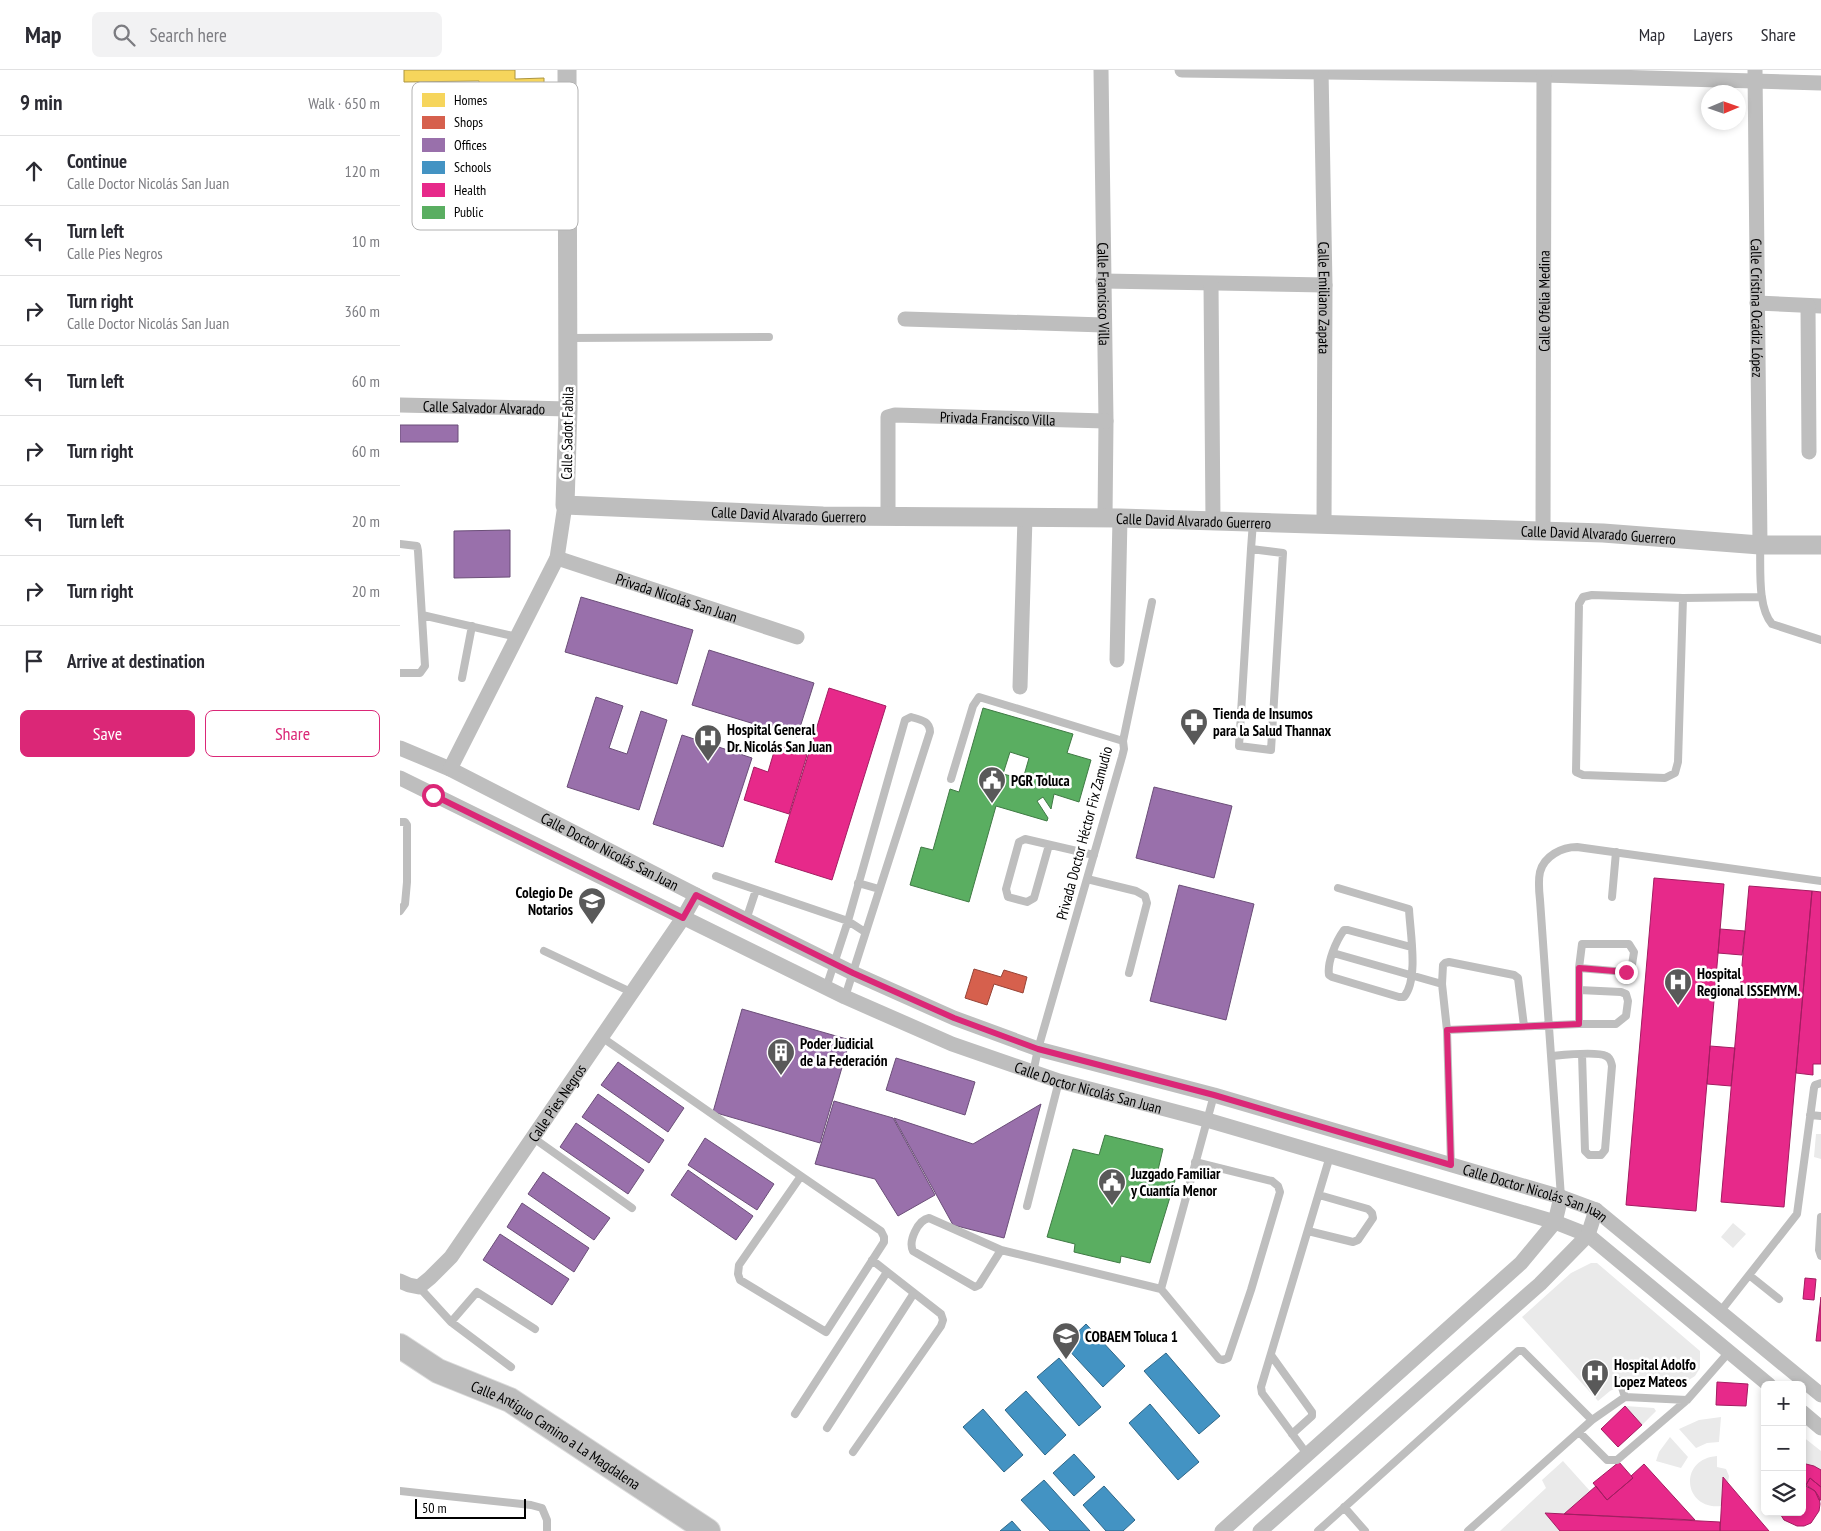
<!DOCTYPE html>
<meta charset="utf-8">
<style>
:root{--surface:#fff;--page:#f2f2f3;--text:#2b2b33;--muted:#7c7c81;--line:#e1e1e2;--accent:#db2777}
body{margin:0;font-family:"PT Sans Narrow",sans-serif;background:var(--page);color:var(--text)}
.controls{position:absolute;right:15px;bottom:15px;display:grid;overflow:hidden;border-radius:8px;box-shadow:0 2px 8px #0003}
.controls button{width:45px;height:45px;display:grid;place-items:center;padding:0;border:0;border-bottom:1px solid var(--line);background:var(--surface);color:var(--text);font:25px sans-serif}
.compass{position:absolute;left:1301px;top:15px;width:45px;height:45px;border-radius:50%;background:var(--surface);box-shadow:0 2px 8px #0003;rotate:88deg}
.scale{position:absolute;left:15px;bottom:12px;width:111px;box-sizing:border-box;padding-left:5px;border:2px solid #000;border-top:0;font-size:14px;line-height:18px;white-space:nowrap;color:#000;-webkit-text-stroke:4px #fff;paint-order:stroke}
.stop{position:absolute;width:15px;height:15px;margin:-11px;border:4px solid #db2777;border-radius:50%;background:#fff}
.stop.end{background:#db2777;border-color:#fff;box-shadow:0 1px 5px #0008}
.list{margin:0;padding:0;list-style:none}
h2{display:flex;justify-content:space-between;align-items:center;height:65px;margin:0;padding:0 20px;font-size:21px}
h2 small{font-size:16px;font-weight:400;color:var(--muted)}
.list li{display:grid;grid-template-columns:32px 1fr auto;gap:15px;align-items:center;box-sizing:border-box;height:70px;padding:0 20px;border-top:1px solid var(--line)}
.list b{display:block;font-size:19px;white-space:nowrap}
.list p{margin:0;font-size:16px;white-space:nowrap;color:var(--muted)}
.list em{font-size:16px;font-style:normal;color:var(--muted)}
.actions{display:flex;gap:10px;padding:15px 20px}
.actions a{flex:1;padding:11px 0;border:1px solid var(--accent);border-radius:8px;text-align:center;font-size:18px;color:var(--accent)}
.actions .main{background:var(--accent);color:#fff}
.icon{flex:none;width:28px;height:28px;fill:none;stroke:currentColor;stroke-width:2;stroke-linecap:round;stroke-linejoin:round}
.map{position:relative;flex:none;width:1421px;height:1461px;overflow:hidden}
header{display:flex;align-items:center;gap:30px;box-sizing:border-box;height:70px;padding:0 25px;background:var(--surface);border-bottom:1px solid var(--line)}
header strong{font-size:24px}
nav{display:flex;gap:28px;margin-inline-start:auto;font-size:18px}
.search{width:350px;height:45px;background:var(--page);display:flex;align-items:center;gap:12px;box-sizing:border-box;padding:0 18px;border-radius:8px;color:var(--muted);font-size:19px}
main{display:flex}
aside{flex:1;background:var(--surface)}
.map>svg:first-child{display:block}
.green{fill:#eaeaea}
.homes{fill:#f6d55c;stroke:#ac9540}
.shops{fill:#d6604d;stroke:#964336}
.offices{fill:#9970ab;stroke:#6b4e78}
.schools{fill:#4393c3;stroke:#2f6788}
.health{fill:#e7298a;stroke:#a21d61}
.public{fill:#5aae61;stroke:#3f7a44;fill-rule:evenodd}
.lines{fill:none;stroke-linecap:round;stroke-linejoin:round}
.primary-casing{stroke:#dbdbdb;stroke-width:26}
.service{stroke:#bebebe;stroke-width:8}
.minor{stroke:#bebebe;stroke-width:15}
.tertiary{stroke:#bebebe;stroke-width:19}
.primary{stroke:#bdbdbd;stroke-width:24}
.route{stroke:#db2777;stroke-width:6}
.labels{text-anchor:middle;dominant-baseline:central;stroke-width:5;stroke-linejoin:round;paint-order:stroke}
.street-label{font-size:15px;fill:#000;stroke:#fff}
.poi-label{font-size:15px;font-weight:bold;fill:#000;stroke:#fff;text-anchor:start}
.key{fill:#fff;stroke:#b2b2b2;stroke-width:1}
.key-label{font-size:14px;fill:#000}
</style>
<header>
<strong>Map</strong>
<div class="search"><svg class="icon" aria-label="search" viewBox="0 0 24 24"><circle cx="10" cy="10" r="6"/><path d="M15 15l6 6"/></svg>Search here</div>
<nav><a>Map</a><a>Layers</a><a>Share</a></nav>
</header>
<main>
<aside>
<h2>9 min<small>Walk · 650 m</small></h2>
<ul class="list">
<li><svg class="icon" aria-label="ahead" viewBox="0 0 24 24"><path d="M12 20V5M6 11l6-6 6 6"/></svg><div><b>Continue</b><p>Calle Doctor Nicolás San Juan</p></div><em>120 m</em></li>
<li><svg class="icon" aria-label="left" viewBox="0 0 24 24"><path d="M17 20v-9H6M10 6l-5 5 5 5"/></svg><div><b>Turn left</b><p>Calle Pies Negros</p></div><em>10 m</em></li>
<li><svg class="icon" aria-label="right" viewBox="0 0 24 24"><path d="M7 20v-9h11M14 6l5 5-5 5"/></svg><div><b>Turn right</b><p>Calle Doctor Nicolás San Juan</p></div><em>360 m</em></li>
<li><svg class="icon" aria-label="left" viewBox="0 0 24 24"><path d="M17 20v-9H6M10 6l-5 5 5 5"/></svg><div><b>Turn left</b></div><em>60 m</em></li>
<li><svg class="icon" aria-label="right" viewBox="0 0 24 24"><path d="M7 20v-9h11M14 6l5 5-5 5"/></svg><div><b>Turn right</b></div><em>60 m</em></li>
<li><svg class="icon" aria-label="left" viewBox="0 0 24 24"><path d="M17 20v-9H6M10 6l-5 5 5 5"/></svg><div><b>Turn left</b></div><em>20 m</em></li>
<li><svg class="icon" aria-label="right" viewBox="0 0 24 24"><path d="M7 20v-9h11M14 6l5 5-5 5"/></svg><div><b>Turn right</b></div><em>20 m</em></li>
<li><svg class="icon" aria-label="arrive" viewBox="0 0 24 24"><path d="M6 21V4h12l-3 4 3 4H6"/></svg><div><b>Arrive at destination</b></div></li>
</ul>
<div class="actions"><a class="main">Save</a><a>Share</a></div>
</aside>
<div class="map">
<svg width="1421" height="1461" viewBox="0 0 1421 1461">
<rect width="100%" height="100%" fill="#fff"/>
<path class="green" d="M1416 1064H1421V1089L1414 1087Z
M1333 1153 1346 1164 1333 1178 1321 1167Z
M1191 1193H1197L1300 1281V1298L1295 1306 1278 1317 1258 1318 1220 1316 1210 1321 1198 1331 1122 1247 1171 1203Z
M1225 1336 1254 1338 1256 1341 1242 1355Z
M1321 1347 1319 1372 1307 1373 1296 1378 1279 1359 1299 1350Z
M1402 1366 1421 1381V1400L1414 1396 1402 1393Z
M1270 1367 1288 1387 1281 1398 1256 1391 1259 1382Z
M1317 1386V1397L1326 1399 1329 1406 1328 1413 1323 1408 1321 1436C1283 1440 1278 1389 1317 1386Z
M1163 1391 1190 1421 1164 1444 1146 1443 1160 1461H1100L1146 1418 1142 1410Z"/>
<path class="homes" d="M4 0H115V9L144 8V38H152L153 110 80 111 79 11 4 12Z"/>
<path class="shops" d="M574 899 601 907 604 900 627 907 623 923 594 914 587 935 565 928Z"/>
<path class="offices" d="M0 355H58V372H0Z
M110 460V507L54 508V461Z
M181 527 293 560 277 614 165 582Z
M309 580 414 613 397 667 292 635Z
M196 627 223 636 209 678 227 684 241 641 267 650 239 740 167 717Z
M282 665 352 688 323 777 253 754Z
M754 717 832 736 814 808 736 788Z
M779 815 854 834 826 950 750 931Z
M342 939 450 970 420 1073 313 1042Z
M496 988 575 1012 565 1045 486 1020Z
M218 992 284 1038 268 1062 201 1015Z
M198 1024 264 1070 249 1093 182 1047Z
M434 1031 493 1048 535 1125 498 1146 475 1109 415 1094Z
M641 1034 604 1168 553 1155 494 1048 573 1074Z
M176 1053 244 1100 228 1124 160 1077Z
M305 1068 374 1114 357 1140 288 1095Z
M288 1100 353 1146 336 1170 271 1125Z
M143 1102 210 1148 194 1170 128 1124Z
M122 1133 189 1178 174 1202 107 1157Z
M100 1164 169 1209 152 1235 83 1190Z"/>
<path class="schools" d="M686 1254 725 1296 703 1317 664 1275Z
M766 1283 820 1346 799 1364 744 1301Z
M659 1288 701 1337 679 1356 637 1307Z
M626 1321 666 1365 645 1385 605 1340Z
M750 1334 799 1392 778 1410 729 1353Z
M583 1339 623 1385 604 1402 563 1357Z
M674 1384 695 1407 674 1426 653 1403Z
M644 1410 690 1461H650L621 1430Z
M704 1416 735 1450 723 1461H706L683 1435Z
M612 1451 621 1461H600Z"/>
<path class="health" d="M429 618 486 636 432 810 375 792Z
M376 675 407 685 389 744 344 730 354 697 368 702Z
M1254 808 1324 814 1296 1141 1226 1135Z
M1349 816 1412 821 1384 1137 1321 1132Z
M1412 821 1421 822V994H1413V1005L1396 1003Z
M1320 859 1345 861 1342 885 1318 883Z
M1310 976 1335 978 1331 1016 1307 1014Z
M1405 1208 1416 1209 1414 1230 1403 1229Z
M1421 1227V1271H1416Z
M1317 1312 1348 1314 1346 1336 1316 1335Z
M1225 1336 1242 1355 1218 1377 1201 1359Z
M1219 1392 1233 1408 1207 1430 1193 1413Z
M1402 1393 1414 1396 1421 1400V1417L1410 1408 1406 1415 1402 1414Z
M1244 1394 1295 1450 1164 1444 1196 1416 1207 1430 1233 1408 1231 1406Z
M1323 1407 1328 1413 1369 1461H1320Z
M1410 1408 1421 1417V1430H1419L1415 1421 1406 1415Z
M1402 1414 1415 1421 1419 1427 1420 1434 1419 1441 1411 1453 1404 1456H1397L1384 1450 1379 1442H1402Z
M1145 1443 1320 1452V1461H1160Z"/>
<path class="public" d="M583 638 673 664 667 683 691 690 679 732 654 724 651 739 643 727 637 731 648 748 647 751 596 736 569 832 510 815 521 777 533 780 550 719 559 722ZM610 682 629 688 623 709 603 704Z
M705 1065 763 1079 758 1100 777 1104 750 1193 721 1186 720 1193 674 1182 675 1174 647 1167 673 1079 699 1085Z"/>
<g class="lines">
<g class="primary-casing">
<g id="primary">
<path id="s12" d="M0 1276 38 1301 110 1330 308 1461"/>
</g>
</g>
<path class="service" d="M168 268 369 267
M0 474 17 476 18 481 25 596 20 603H0
M1360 475C1361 497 1357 537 1372 554L1421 570
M851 479 883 483 871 680 839 676 851 479 853 452
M1283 528 1278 692 1275 703 1265 708 1183 705 1176 702 1179 534 1183 527 1192 525 1283 528 1362 527
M22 545 117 567
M62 608 72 556
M723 671 752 532
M551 709 573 636 579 627 723 671 724 679 722 687 638 979 633 1003
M0 752H5L7 755V812L5 834 0 841
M649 775 634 828 627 832 608 827 606 819 619 772 625 769 694 785
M316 806 448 851 465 862
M687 809 736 821 745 826 747 833 729 903
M458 813 479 819
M938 818 1009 839C1010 862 1019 909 1004 927H999L932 907 929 905C927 892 936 871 944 860H948L1011 877
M1212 827 1216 782
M346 850 356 820
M144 881 231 922
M933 883 1042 914
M426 918 448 851 505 650 511 647C521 650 530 651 530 662L445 927
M1179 954V898L1182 874H1229L1234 882 1231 901 1226 902 1179 898
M1124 956 1118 908 1114 905 1049 892 1045 893 1043 895 1042 914 1047 960 1179 954H1216L1226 946 1228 931 1226 924 1221 922 1179 920
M1047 960 1051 1095
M200 966 401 1106 481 1161 484 1167V1172L426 1262 340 1210 338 1204 339 1195 401 1106
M1151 986C1162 985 1197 981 1206 986 1211 988 1211 992 1212 996L1205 1080 1201 1085H1189L1185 1081 1182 984
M1410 1045 1421 1046
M132 1067 232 1138
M1161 1127 1140 830C1139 821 1138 811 1140 802 1144 786 1162 777 1177 777L1421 811
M627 1136 659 1011
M1421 1147 1419 1180 1421 1186
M908 1161 953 1172 958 1170 973 1148 972 1143 968 1139 919 1125
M601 1180 579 1215 575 1217 513 1181C508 1171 518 1150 529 1148L601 1180 761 1219 819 1289 823 1290 828 1288 851 1220 880 1122 878 1116 872 1111 795 1092
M1349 1205 1379 1229
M19 1217 51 1252 77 1222 135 1259
M761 1219 814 1025
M1320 1242 1397 1144 1414 1018 1415 1015 1421 1013
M51 1252 111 1297
M871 1285 912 1342V1346L892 1364
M1220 1311 1225 1327
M395 1344 487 1202
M427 1358 514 1223
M1179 1362 1207 1390H1217L1287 1330 1329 1282
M453 1382 541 1256 543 1250 541 1244 472 1190
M907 1384 862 1323 861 1317 930 1086
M0 1421 131 1435 142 1438 147 1450V1461
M944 1437 965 1461
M918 1461 1118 1281H1123L1192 1350
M1068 1461 1192 1350 1225 1327 1287 1330"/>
<g class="minor">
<path id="s1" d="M701 0 706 351 705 448"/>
<path d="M782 0 1144 5 1421 13"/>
<path id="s2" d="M921 0 925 215 924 454"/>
<path id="s3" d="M1355 0 1360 475"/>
<path d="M703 211 925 215"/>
<path d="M811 214 813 451"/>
<path d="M1357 233 1421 236"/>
<path d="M1408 236 1409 382"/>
<path d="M505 249 704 255"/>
<path id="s4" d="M0 335 168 339"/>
<path id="s5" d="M488 445V347L495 345 706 351"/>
<path id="s6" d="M1143 462 1144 0"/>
<path id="s7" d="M157 488 397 567"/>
<path d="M717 590 720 448"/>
<path d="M620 617 625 447"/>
<path id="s8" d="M0 678 50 699 296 825 453 903 554 948 638 979 814 1025 1161 1127 1196 1140 1421 1325"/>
<path d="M50 699 157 488 165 435"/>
<path id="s9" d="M0 708 445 927 552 974 659 1011 807 1050 1155 1152 1188 1165 1369 1315"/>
<path id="s10" d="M0 1211 9 1215 19 1217 30 1208 51 1187 283 848 296 825"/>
<path d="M1402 1342 1421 1358"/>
<path d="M822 1461 1121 1193 1155 1152 1161 1127"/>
<path d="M860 1461 1140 1214 1188 1165 1196 1140"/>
</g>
<path class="tertiary" id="s11" d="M167 0 168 339 165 435 423 446 720 448 1203 463 1360 475H1421"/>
<use href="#primary" class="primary"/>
</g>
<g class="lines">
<path class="route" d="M33 725 283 848 296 825 453 903 554 948 638 979 814 1025 1051 1095 1047 960 1179 954V898L1226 902"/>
</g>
<defs>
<g id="pharmacy-pin" transform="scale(1.4375)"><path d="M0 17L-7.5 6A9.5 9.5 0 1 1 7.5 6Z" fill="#595959" stroke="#fff"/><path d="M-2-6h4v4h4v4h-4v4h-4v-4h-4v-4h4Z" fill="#fff"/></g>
<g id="hospital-pin" transform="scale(1.4375)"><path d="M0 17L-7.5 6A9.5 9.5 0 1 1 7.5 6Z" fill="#595959" stroke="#fff"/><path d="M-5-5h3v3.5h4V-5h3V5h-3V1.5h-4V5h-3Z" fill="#fff"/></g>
<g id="civic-pin" transform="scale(1.4375)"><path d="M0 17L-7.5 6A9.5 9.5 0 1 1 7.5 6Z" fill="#595959" stroke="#fff"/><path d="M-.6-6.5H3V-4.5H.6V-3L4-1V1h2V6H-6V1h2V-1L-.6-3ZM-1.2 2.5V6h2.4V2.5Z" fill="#fff"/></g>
<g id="school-pin" transform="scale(1.4375)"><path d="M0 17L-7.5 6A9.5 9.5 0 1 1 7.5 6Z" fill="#595959" stroke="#fff"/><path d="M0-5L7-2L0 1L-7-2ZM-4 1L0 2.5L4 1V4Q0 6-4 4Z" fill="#fff"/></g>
<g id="building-pin" transform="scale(1.4375)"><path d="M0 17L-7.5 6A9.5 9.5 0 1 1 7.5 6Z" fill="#595959" stroke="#fff"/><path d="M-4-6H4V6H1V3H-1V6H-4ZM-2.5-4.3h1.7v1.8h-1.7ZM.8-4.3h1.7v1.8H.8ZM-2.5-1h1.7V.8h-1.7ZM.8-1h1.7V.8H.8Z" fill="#fff"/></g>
</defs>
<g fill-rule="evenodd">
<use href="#pharmacy-pin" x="794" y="652"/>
<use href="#hospital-pin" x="308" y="668"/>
<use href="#civic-pin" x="592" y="710"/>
<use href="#school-pin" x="192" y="831"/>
<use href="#hospital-pin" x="1278" y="912"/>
<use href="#building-pin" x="381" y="982"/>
<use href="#civic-pin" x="712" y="1112"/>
<use href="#school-pin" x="666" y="1266"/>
<use href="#hospital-pin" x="1195" y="1303"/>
</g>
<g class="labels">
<g class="street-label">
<text stroke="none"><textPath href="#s1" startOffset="224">Calle Francisco Villa</textPath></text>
<text stroke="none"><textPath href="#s2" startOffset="228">Calle Emiliano Zapata</textPath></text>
<text stroke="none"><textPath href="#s6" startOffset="231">Calle Ofelia Medina</textPath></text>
<text stroke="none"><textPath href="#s3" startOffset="238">Calle Cristina Ocádiz López</textPath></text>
<text stroke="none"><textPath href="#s4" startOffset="84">Calle Salvador Alvarado</textPath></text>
<text stroke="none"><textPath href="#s5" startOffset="208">Privada Francisco Villa</textPath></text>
<text transform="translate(167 363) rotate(-89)">Calle Sadot Fabila</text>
<text stroke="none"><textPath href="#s11" startOffset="659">Calle David Alvarado Guerrero</textPath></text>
<text stroke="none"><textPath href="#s11" startOffset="1064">Calle David Alvarado Guerrero</textPath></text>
<text stroke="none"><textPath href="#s11" startOffset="1469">Calle David Alvarado Guerrero</textPath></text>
<text stroke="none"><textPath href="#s7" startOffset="126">Privada Nicolás San Juan</textPath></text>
<text transform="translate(684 763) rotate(-75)">Privada Doctor Héctor Fix Zamudio</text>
<text stroke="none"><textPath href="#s8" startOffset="234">Calle Doctor Nicolás San Juan</textPath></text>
<text stroke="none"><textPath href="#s9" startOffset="756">Calle Doctor Nicolás San Juan</textPath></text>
<text stroke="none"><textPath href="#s10" startOffset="251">Calle Pies Negros</textPath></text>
<text stroke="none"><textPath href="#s8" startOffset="1224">Calle Doctor Nicolás San Juan</textPath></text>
<text stroke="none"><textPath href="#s12" startOffset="180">Calle Antiguo Camino a La Magdalena</textPath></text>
</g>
<g class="poi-label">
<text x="813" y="643">Tienda de Insumos<tspan x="813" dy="17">para la Salud Thannax</tspan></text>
<text x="327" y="659">Hospital General<tspan x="327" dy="17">Dr. Nicolás San Juan</tspan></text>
<text x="611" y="710">PGR Toluca</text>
<text x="173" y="822" text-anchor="end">Colegio De<tspan x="173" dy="17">Notarios</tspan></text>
<text x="1297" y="903">Hospital<tspan x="1297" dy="17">Regional ISSEMYM.</tspan></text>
<text x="400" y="973">Poder Judicial<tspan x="400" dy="17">de la Federación</tspan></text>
<text x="731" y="1103">Juzgado Familiar<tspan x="731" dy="17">y Cuantía Menor</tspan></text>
<text x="685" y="1266">COBAEM Toluca 1</text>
<text x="1214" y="1294">Hospital Adolfo<tspan x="1214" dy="17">Lopez Mateos</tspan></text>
</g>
</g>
<rect x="12" y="12" width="166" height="148" rx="8" class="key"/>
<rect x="22" y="23" width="23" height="14" fill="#f6d55c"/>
<rect x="22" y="46" width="23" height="13" fill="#d6604d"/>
<rect x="22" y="68" width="23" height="14" fill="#9970ab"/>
<rect x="22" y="91" width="23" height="13" fill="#4393c3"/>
<rect x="22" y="113" width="23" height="14" fill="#e7298a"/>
<rect x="22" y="136" width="23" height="13" fill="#5aae61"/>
<g class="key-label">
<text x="54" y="35">Homes</text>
<text x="54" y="57">Shops</text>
<text x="54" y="80">Offices</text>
<text x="54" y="102">Schools</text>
<text x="54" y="125">Health</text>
<text x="54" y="147">Public</text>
</g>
</svg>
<div class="controls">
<button>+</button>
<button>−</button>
<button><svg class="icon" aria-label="layers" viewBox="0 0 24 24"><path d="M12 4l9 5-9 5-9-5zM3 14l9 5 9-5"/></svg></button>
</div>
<svg class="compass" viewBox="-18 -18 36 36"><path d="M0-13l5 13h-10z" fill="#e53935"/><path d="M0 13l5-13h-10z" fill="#7c7c81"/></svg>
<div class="scale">50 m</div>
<div class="stop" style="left:33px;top:725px"></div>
<div class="stop end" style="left:1226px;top:902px"></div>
</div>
</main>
